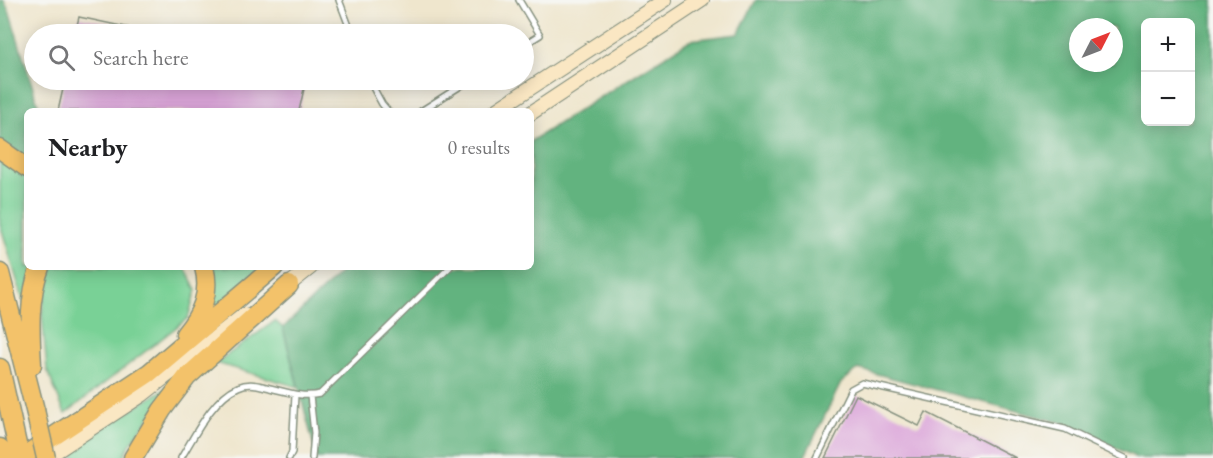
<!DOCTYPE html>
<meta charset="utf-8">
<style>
:root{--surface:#fff;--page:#f2f2f2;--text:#202124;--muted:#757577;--line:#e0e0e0}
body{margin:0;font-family:"EB Garamond",serif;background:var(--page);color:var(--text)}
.controls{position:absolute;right:18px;top:18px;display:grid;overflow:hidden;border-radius:9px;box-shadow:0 3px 15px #0003}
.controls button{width:54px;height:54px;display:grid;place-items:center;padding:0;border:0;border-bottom:2px solid var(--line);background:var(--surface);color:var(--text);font:30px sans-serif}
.compass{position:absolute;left:1069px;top:18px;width:54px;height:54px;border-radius:50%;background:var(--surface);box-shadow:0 3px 15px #0003;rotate:48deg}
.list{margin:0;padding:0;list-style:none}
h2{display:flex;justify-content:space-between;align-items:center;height:78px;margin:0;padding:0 24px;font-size:26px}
h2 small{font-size:20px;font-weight:400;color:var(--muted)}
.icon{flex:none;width:33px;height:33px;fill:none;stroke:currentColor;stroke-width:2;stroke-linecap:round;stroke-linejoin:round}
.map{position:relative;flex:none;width:1213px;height:458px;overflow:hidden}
.search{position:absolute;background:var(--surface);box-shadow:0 3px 15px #0003;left:24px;top:24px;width:510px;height:66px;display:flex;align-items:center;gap:15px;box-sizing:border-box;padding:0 21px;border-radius:33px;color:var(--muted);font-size:22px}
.panel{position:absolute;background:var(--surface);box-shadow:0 3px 15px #0003;left:24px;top:108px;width:510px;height:162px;border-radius:9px}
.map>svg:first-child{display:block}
.green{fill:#79d196;stroke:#4c8765;stroke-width:1.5}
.forest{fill:#62b37f;stroke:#40785a;stroke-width:1.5;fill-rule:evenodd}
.building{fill:#dba5d9}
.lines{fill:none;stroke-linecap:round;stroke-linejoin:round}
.lane-casing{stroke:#879280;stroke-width:8}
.secondary-casing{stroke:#879280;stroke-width:16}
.highway-casing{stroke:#879280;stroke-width:21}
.lane{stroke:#fff;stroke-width:5}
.secondary{stroke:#fae7c3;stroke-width:14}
.highway{stroke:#f3c26a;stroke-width:18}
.highway-bridge-casing{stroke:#879280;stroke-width:21;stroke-linecap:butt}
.highway-bridge{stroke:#f3c26a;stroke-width:18}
</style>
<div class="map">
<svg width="1213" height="458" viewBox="0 0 1213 458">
<rect width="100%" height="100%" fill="#f6f6f2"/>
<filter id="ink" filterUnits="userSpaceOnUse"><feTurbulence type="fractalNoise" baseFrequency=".0167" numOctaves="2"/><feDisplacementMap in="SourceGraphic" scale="12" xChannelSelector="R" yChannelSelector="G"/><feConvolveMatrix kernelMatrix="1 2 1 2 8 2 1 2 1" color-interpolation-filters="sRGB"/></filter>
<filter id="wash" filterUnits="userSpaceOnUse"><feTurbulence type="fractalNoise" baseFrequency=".008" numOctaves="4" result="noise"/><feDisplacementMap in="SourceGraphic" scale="24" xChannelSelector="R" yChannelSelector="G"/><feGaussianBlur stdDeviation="1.35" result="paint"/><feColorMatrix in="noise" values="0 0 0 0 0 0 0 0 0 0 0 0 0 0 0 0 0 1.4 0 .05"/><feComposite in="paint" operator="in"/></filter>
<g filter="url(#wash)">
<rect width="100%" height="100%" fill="#efe6cd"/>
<path class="green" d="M0 156 27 174V267H35L24 303 0 224Z
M55 267H185L196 290 188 318 65 414 47 370 42 314 45 291 51 272Z
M209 267H263L206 317Z
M275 321 283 328 298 387 216 363Z
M173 384 127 449 124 458H74L72 446Z"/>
<path class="forest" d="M0 0H4L9 10 40 111H27V161L0 142Z
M756 0H1213V458H1137L1066 424 858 369 841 383 804 458H317L283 328 346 267H531V141L690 40 738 34ZM1146 22H1190V122H1146ZM1078 27H1114V63H1078Z"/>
<g id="blocks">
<path class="building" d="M79 17 145 31 144 34H75Z
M65 80H306L299 111H58Z
M856 395 919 426 926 412 1016 458H825Z"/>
</g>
</g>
<g filter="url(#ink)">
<use href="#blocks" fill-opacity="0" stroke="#879280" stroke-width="1.5"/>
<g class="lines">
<g class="lane-casing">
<path id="lane" d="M339 0 352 34
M519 0 540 35 524 45
M369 80 382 104 388 111
M421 111 470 80
M310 396 314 433 312 458
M181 458C195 435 213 398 238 387 249 382 259 385 270 388 287 392 302 398 320 394L450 267
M289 458 292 452 295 395
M817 458 851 389 862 383 1065 429 1125 458"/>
</g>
<g class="secondary-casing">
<path id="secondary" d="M495 111 665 0
M531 113 702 0
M282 290 311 267
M46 458 142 395 244 315"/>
</g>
<g class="highway-casing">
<path id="highway" d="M0 149 27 168
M0 273 35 410
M185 334C202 314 211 293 204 267
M32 365C30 331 28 299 40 267
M0 368 20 458
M0 448 4 458
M21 458 149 373 274 267
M133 458 162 410 187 377 289 285"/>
</g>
<use href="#lane" class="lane"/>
<use href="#secondary" class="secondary"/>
<use href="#highway" class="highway"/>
<g class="highway-bridge-casing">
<path id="highway-bridge" d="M35 410 46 458"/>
</g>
<use href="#highway-bridge" class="highway-bridge"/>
</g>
</g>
</svg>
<div class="controls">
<button>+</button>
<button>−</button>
</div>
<svg class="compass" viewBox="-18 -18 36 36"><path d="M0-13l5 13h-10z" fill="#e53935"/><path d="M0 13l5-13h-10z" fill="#757577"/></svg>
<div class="search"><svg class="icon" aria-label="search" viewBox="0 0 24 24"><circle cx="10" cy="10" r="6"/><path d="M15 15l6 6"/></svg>Search here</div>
<section class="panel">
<h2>Nearby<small>0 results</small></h2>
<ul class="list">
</ul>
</section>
</div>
